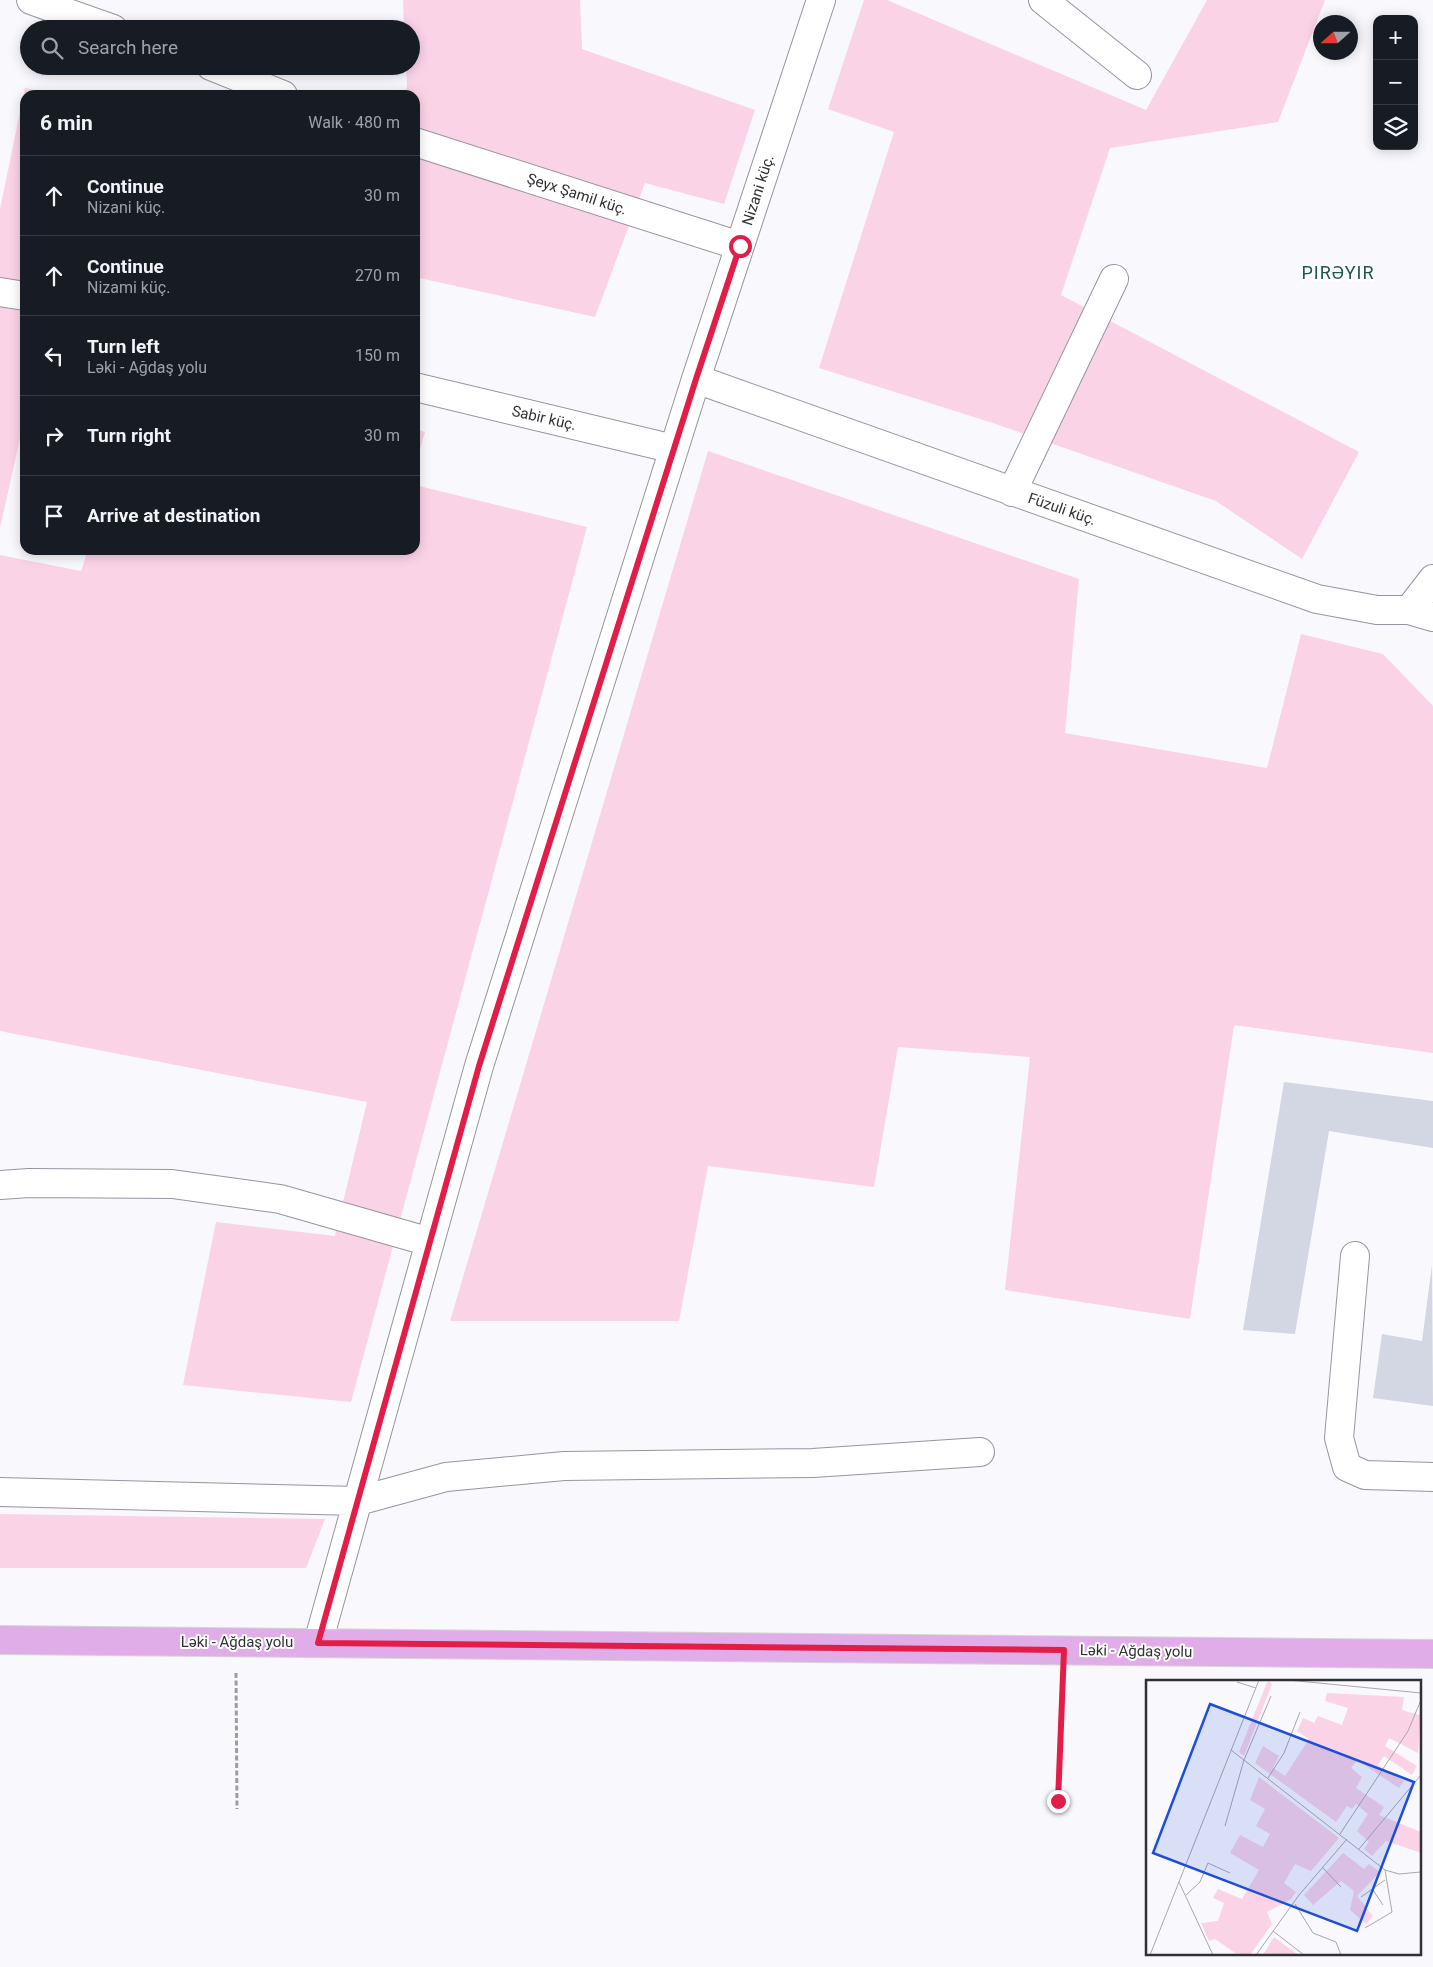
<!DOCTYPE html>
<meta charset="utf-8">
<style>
:root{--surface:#171b24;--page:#242831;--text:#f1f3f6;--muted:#9ea1a6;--line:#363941}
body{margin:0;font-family:Roboto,sans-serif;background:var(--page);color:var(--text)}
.controls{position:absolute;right:15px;top:15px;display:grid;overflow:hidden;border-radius:10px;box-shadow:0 2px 12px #0003}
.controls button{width:45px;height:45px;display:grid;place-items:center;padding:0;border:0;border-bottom:1px solid var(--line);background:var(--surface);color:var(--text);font:25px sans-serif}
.compass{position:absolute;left:1313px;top:15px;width:45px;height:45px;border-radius:50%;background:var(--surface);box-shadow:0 2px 12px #0003;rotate:249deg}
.stop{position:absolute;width:15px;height:15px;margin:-11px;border:4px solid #e11d48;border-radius:50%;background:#fff}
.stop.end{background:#e11d48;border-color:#fff;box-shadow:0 1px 5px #0008}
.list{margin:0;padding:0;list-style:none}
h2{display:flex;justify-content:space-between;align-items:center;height:65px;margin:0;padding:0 20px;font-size:21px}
h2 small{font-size:16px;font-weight:400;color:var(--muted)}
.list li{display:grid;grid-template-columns:32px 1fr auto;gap:15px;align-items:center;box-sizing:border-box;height:80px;padding:0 20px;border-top:1px solid var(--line)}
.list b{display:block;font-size:19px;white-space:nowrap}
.list p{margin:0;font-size:16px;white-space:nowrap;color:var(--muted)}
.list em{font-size:16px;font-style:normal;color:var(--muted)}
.icon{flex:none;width:28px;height:28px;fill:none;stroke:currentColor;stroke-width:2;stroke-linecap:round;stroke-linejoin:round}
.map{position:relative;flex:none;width:1433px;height:1967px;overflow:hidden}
.search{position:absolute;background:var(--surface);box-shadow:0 2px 12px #0003;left:20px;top:20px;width:400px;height:55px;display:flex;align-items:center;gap:12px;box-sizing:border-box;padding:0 18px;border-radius:28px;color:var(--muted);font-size:19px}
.panel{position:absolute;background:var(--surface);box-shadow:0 2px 12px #0003;left:20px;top:90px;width:400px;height:465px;border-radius:15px}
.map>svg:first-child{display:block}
.green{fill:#fbd3e7}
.building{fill:#d3d6e3}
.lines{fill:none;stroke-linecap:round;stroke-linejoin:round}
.minor-casing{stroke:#9794a0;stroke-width:30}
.major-casing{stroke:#d6d6d7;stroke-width:30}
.path{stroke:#9d9ca1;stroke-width:3;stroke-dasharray:5 2.5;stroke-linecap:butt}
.minor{stroke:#fff;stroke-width:28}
.major{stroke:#e0ade8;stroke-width:28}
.route{stroke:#e11d48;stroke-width:6}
.labels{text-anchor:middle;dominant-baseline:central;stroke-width:4;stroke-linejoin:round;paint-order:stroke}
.street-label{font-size:15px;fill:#323035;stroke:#fff}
.quarter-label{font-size:18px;letter-spacing:1px;fill:#1f564d;stroke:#fff}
.inset-road{fill:none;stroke:#a9a8ad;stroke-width:1}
.view{fill:#1d4ed8;fill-opacity:0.15;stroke:#1d4ed8;stroke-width:2.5}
.inset-edge{fill:none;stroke:#323035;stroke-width:2.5}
</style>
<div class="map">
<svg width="1433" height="1967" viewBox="0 0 1433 1967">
<rect width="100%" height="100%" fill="#f9f8fd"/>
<path class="green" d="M403 0H580L582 49 755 110 724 204 645 183 595 317 415 277V95H405L407 86 406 66H411V29H404Z
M864 0H887L1146 110 1207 0H1325L1278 122 1110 148 1061 295 1359 452 1302 559 1216 501 996 424 819 368 894 132 828 109Z
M25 88 55 95H25V416L0 528V209Z
M415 429 425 432 415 466Z
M708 451 1079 579 1065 733 1267 768 1301 634 1383 654 1433 706V1053L1234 1025 1190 1319 1005 1290 1030 1057 898 1047 874 1187 708 1166 679 1321H450Z
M415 485 587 527 351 1402 183 1385 216 1222 335 1236 367 1102 0 1031V555L81 571 88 550H415Z
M0 1514 325 1519 306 1568H0Z"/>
<path class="building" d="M1284 1082 1433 1101V1148L1329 1131 1295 1334 1243 1330Z
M1432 1265 1433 1406 1373 1398 1382 1334 1422 1341Z"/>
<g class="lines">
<g class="minor-casing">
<path id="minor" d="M31 0 113 29
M1043 0 1137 75
M211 66 283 95
M415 142 740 246
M0 292 25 296
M696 379 1317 599 1377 610H1409L1433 617
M415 387 674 449
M1012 492 1114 279
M1409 610 1433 579
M0 1185 29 1183 172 1184 280 1199 430 1242
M1355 1256 1339 1438 1347 1467 1365 1475 1433 1477
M0 1492 358 1501 446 1477 564 1466 813 1463 980 1452
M318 1643 479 1066 696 379 821 0"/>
</g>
<g class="major-casing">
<path id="major" d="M0 1640 1433 1654"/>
</g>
<path class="path" d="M236 1673 237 1809
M1058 1801 1063 1681"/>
<use href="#minor" class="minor"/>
<use href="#major" class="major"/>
</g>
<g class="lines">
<path class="route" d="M740 246 696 379 479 1066 318 1643 1064 1650 1058 1801"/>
</g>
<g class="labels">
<g class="street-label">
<text transform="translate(758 190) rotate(-72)">Nizani küç.</text>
<text transform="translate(577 194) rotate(18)">Şeyx Şamil küç.</text>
<text transform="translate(544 418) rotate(13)">Sabir küç.</text>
<text transform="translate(1062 509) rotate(19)">Füzuli küç.</text>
<text x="237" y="1642">Ləki - Ağdaş yolu</text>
<text transform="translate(1136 1651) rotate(1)">Ləki - Ağdaş yolu</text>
</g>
<g class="quarter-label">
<text x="1338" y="272">PIRƏYIR</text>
</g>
</g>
<g transform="translate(1146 1680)">
<rect width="275" height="275" fill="#f9f8fd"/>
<path d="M122 0 126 4 98 76 93 72ZM181 13 258 17 256 30 273 35 275 30 272 73 243 58 239 66 271 86 266 95 238 76 232 85 258 101 253 108 211 80 205 88 216 97 210 108 238 127 233 135 275 152V173L240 161 226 176 218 169 223 162 211 151 222 134 210 124 206 129 201 126 190 142 109 83 117 66 133 76 127 88 139 96 163 59 151 51 157 38 168 43 172 36 196 45 202 28 179 21ZM113 97 193 158 165 191 149 184 138 203 150 212 145 219 121 232 126 244 104 275H92L69 259 63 261 55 243 72 241 78 223 67 218 72 209 96 219 113 190 84 173 94 155 117 167 124 154 110 146 119 129 104 120ZM197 173 218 189 223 184 234 192 211 216 227 236 220 244 204 230 208 211 195 201 167 225 158 215ZM128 257 152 275H117Z" fill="#fbd3e7"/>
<path class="inset-road" d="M142 0 275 13M91 2 110 8M85 70 239 190 253 194 275 192M122 98 138 73 154 32M79 146 98 80 125 16M194 154 262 51 275 20M213 169 275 95M177 188 195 207M33 202 67 275M227 210 237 225M40 215 54 202 62 183 84 193M215 217 239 200M149 224 167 253 190 262 195 275M219 248 246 232 239 190M127 251 158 275M4 275 113 0M110 275 153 215 201 159"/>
<path class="view" d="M64 24 268 102 211 251 7 173Z"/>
<rect width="275" height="275" class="inset-edge"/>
</g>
</svg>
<div class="controls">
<button>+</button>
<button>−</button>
<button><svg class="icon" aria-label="layers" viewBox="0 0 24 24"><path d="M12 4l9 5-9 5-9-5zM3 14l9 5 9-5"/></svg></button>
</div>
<svg class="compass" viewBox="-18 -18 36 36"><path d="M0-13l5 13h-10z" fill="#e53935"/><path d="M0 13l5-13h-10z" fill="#9ea1a6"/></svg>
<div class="stop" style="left:740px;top:246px"></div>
<div class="stop end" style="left:1058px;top:1801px"></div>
<div class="search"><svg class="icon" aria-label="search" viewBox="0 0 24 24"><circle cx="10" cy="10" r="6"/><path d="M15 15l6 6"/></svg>Search here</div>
<section class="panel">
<h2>6 min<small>Walk · 480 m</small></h2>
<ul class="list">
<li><svg class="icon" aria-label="ahead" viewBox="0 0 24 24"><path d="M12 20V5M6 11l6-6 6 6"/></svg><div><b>Continue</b><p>Nizani küç.</p></div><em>30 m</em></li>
<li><svg class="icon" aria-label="ahead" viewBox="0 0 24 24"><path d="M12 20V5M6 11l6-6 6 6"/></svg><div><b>Continue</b><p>Nizami küç.</p></div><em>270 m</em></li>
<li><svg class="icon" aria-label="left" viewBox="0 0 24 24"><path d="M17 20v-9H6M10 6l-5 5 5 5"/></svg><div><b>Turn left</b><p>Ləki - Ağdaş yolu</p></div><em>150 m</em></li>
<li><svg class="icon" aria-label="right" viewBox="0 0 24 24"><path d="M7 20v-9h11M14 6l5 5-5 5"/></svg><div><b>Turn right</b></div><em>30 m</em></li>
<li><svg class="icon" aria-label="arrive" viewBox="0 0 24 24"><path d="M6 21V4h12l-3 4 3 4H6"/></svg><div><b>Arrive at destination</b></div></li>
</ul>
</section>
</div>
